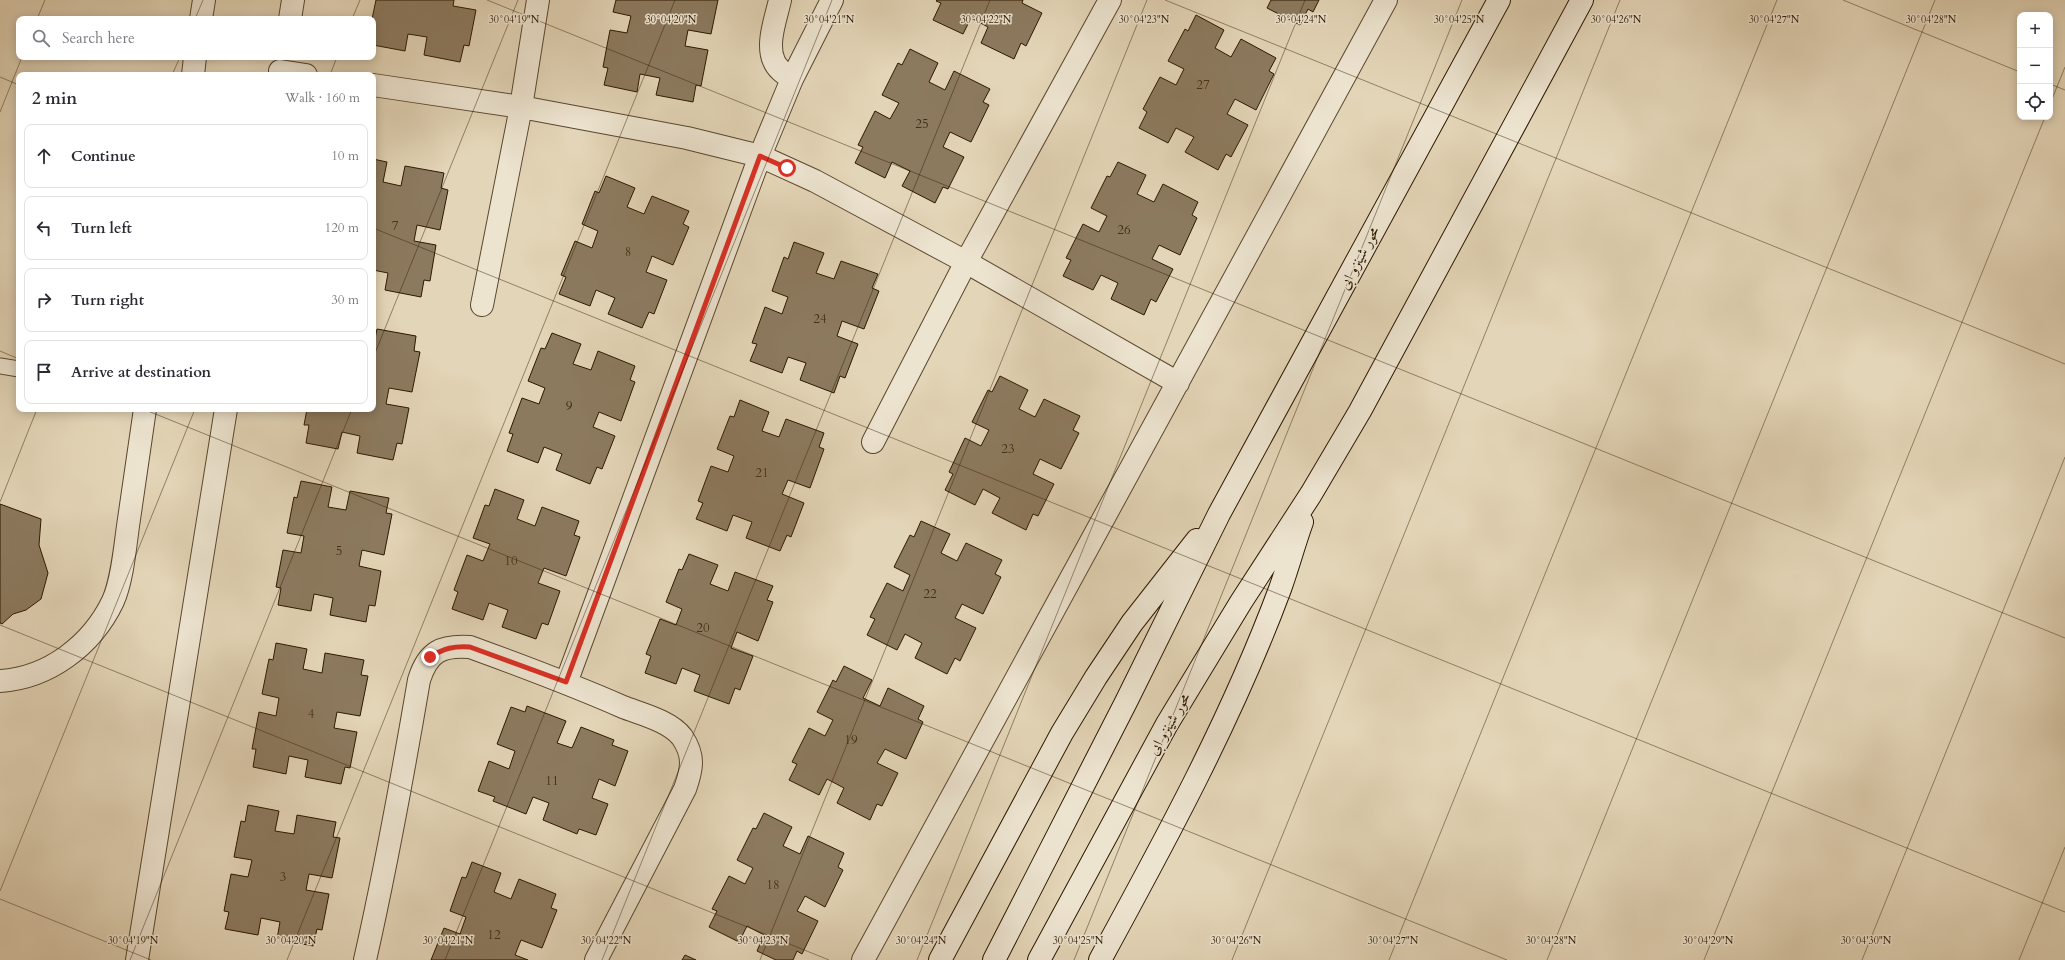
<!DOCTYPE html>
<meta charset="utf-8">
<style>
:root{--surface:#fff;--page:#f2f2f3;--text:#2b2b33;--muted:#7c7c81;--line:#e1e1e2}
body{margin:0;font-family:Cardo,Amiri,serif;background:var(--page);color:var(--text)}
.controls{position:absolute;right:12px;top:12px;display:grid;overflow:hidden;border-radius:8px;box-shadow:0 2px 10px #0003}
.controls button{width:36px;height:36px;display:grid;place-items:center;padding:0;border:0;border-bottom:1px solid var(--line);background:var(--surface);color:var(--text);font:20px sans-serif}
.stop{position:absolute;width:12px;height:12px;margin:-9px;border:3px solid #d93025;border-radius:50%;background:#fff}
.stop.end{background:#d93025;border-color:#fff;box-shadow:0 1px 4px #0008}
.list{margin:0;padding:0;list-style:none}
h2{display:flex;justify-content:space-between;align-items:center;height:52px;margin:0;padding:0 16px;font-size:17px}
h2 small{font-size:13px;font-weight:400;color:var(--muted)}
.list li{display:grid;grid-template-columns:26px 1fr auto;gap:12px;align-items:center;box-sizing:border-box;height:64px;margin:0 8px 8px;padding:0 8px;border:1px solid var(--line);border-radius:8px}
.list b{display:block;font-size:15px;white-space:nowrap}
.list em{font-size:13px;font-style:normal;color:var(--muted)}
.icon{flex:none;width:22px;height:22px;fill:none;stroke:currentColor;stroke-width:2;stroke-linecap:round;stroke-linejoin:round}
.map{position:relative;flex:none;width:2065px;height:960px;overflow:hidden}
.search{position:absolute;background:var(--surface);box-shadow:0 2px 10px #0003;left:16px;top:16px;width:360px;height:44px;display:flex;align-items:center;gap:10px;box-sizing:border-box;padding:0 14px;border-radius:8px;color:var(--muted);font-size:15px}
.panel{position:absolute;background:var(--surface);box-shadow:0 2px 10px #0003;left:16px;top:72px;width:360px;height:340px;border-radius:8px}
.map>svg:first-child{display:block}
.building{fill:#8c7a5f;stroke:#2d1800}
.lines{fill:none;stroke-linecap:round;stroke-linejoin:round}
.lane-casing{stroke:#5a472e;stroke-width:17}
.street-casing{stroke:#5a472e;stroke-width:24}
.secondary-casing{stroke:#2d1800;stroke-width:24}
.lane{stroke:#ede4d0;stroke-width:15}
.street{stroke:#ede4d0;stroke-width:22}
.secondary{stroke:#ede4d0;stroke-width:22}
.route{stroke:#d93025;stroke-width:5}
.ticks{fill:none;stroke:#2d1800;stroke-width:1;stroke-opacity:0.45}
.labels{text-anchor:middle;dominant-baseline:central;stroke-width:3;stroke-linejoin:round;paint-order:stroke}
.number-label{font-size:13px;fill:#453018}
.street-label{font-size:15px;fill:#2d1800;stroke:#ede4d0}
.ticks-label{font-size:10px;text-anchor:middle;fill:#2d1800;stroke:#ede4d0;stroke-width:3;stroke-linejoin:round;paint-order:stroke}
</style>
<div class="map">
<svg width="2065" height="960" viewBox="0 0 2065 960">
<rect width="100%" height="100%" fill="#e3d5b7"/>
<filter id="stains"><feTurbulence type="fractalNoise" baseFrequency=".005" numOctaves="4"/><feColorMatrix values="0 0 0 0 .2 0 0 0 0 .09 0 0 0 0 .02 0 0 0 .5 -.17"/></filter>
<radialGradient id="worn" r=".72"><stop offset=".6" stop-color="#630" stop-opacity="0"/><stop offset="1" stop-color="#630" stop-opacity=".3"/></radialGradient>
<path class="building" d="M376 0H454L453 6 476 10 469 46 464 45 460 62 424 55 427 37 408 34 405 51 373 45 375 27H373L372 19Z
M616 0H718L711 34 688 30 685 46 708 50 701 86 696 85 693 102 656 95 660 78 640 74 637 92 604 85 608 68 603 67 610 30 627 33 631 16 613 12Z
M937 0H1023L1022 3 1042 13 1026 46 1021 43 1014 59 981 43 988 27 971 18 963 34 933 20 941 3 936 1Z
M1271 0H1319L1313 12 1308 9 1300 25 1267 8Z
M1196 15 1224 30 1215 48 1231 57 1241 39 1276 58 1269 71 1274 74 1256 110 1235 99 1227 114 1248 125 1231 157 1226 154 1218 170 1185 152 1194 137 1176 128 1168 143 1139 128 1147 112 1143 109 1160 77 1176 85 1184 69 1168 61 1185 29 1188 31Z
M910 49 938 63 929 82 945 90 954 71 990 89 983 102 989 105 971 142 950 132 943 147 964 157 948 189 943 187 935 203 902 186 910 171 892 162 885 178 855 163 863 147 858 145 875 111 890 119 899 103 882 95 898 63 902 65Z
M373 159 387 162 383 182 401 186 405 166 444 173 441 188 448 190 440 230 417 225 414 241 436 245 430 281 424 280 421 297 385 290 388 273 373 270Z
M1118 162 1146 175 1137 194 1154 202 1163 184 1198 202 1192 215 1197 218 1180 255 1159 245 1152 259 1173 269 1156 302 1151 299 1144 315 1111 299 1118 283 1101 275 1093 290 1063 276 1071 260 1066 258 1083 224 1099 232 1107 216 1091 208 1107 176 1110 177Z
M606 176 635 188 627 207 644 214 652 196 689 211 683 224 689 227 673 265 652 256 646 272 667 280 654 314 649 312 642 328 608 314 615 298 596 290 590 306 559 294 566 277 561 275 575 241 592 248 598 231 582 224 595 191 599 193Z
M794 242 824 253 816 273 834 279 841 261 878 274 872 288 879 291 864 329 842 321 837 336 858 344 845 378 840 376 834 393 800 380 806 363 788 357 782 373 750 361 757 344 752 343 765 307 782 314 788 297 772 291 784 257 788 259Z
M377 329 416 336 414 351 420 352 412 392 389 388 386 404 409 408 402 444 397 443 393 460 357 453 360 436 342 432 338 449 306 443 309 425H304L307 409H373V348Z
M552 333 581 344 573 364 591 370 598 351 635 366 630 380 635 382 621 421 599 412 593 427 615 436 602 469 597 467 590 484 556 470 562 454 544 447 538 463 507 451 513 434 509 433 522 398 539 404 545 388 528 381 541 348 545 349Z
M1000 376 1028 390 1019 409 1035 417 1044 399 1080 416 1073 430 1079 433 1061 469 1040 459 1033 474 1054 484 1038 516 1033 514 1026 530 992 513 1000 498 983 489 975 505 945 490 953 474 949 472 965 438 981 446 989 430 972 422 988 390 992 392Z
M740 400 769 412 762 431 779 437 786 419 824 433 819 447 824 449 810 488 788 480 782 494 804 503 791 537 787 535 780 551 746 538 752 522 733 515 727 531 696 519 703 503 698 501 711 466 728 472 734 456 717 449 730 416 734 417Z
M301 481 332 487 328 507 346 510 350 491 389 498 386 513 392 514 384 555 362 550 359 566 381 571 375 606 369 605 366 622 330 615 333 598 314 594 311 611 278 605 281 588 276 587 283 550 301 553 304 536 287 533 294 497 297 498Z
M495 489 524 500 517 519 535 526 542 507 579 521 574 535 580 537 566 576 544 568 538 583 560 591 548 625 542 623 536 639 502 627 508 610 489 603 483 620 452 609 458 592 454 590 467 555 483 561 490 544 473 538 485 505 489 506Z
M0 504 41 519 39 545 48 573 41 599 26 610 13 614 2 624 0 623Z
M921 521 950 534 941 553 957 561 966 543 1002 560 995 574 1001 577 983 614 962 604 955 618 976 628 960 661 955 658 947 674 915 658 922 643 905 634 897 650 867 635 875 619 870 617 887 583 903 591 910 575 894 567 910 535 914 537Z
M689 554 718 565 710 584 728 591 735 572 773 586 767 600 773 602 758 641 737 632 731 648 753 656 740 690 735 688 729 704 694 691 700 675 682 668 676 684 645 673 651 656 646 654 660 619 676 625 682 609 666 602 679 569 682 570Z
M276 643 307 649 303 669 322 673 325 653 364 660 361 675 368 676 360 716 337 712 334 728 357 732 350 768 345 767 341 784 305 777 308 760 289 756 286 774 253 767 256 749H252L259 712 276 716 279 698 262 694 269 659 273 660Z
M844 666 872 680 863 698 880 706 888 688 924 706 918 719 923 722 906 759 885 749 877 763 898 773 882 806 877 804 870 820 837 803 844 788 827 779 819 795 789 780 797 764 792 762 809 728 825 736 833 720 817 712 833 680 836 682Z
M527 706 566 721 557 743 572 748 581 727 614 740 612 745 628 751 615 786 599 779 592 798 608 804 596 835 579 829 577 834 543 820 549 803 533 797 526 814 493 801 495 797 478 791 489 761 509 769 515 751 497 744 511 707 525 712Z
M248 805 279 811 275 831 294 834 297 815 336 822 333 837 340 838 332 878 309 874 306 890 329 894 322 930 317 929 313 946 277 939 280 922 261 918 258 935 225 929 229 912 224 911 231 874 248 877 252 860 234 857 241 821 245 822Z
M764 813 792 827 783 846 800 854 808 836 844 853 838 867 843 870 825 907 805 896 797 911 818 921 802 954 797 951 793 960H776L757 951 764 935 747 926 739 942 709 927 717 911 712 909 729 876 745 884 753 868 737 860 753 828 756 829Z
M472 862 501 873 494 892 511 899 519 879 556 894 551 908 557 910 542 948 521 940 515 955 528 960H431L444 928 460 934 466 917 450 911 462 877 466 878Z
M685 955 696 960H682Z"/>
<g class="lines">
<g class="lane-casing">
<path id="lane" d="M0 366 19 369"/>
</g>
<g class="street-casing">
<path id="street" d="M780 0C776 18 766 44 774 61 777 69 785 74 792 79
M201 19 204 0
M290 19 293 0
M280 71 306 75
M193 75 195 57
M373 85 521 107 687 138 760 156 815 181 966 262 1178 383
M482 305 521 107 538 0
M873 442 966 262 1110 0
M0 681C49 678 92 645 113 601 122 581 125 548 128 526 134 487 139 448 145 409
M566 683 760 156 792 79 832 0
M137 960 226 409
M365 960C386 867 403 774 419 680 428 651 442 645 470 647 522 666 573 685 623 707 641 714 670 721 682 737 695 756 692 769 685 789L596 960
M863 960 1386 0"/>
</g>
<g class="secondary-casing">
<path id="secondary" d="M940 960 1062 733 1096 677 1132 623 1197 540
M994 960 1126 702 1219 514 1499 0
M1039 960 1167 724 1241 602 1311 494 1360 411 1582 0
M1100 960C1166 839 1232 718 1280 589 1288 567 1294 544 1302 522"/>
</g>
<use href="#lane" class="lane"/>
<use href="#street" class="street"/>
<use href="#secondary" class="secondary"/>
</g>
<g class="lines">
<path class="route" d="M430 657C444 648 454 646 470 647L566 682 760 156 787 168"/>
</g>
<path class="ticks" d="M487 0 2065 638M1165 0 2065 364M1843 0 2020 72M37 19 45 0M195 19 203 0M352 19 360 0M172 75 180 57M330 75 337 57M0 77 19 85M2050 84 2065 90M2050 104 2065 67M0 112 22 57M373 228 2065 912M0 351 19 359M373 358 518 0M143 409 1507 960M0 502 37 409M0 625 829 960M0 891 195 409M0 899 151 960M130 960 352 409M287 960 675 0M445 960 832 0M602 960 990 0M760 960 1147 0M917 960 1305 0M1074 960 1462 0M1232 960 1620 0M1389 960 1777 0M1547 960 1935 0M1704 960 2045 117M1862 960 2065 457M2019 960 2065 847"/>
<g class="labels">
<g class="number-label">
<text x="1203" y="85">27</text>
<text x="922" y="124">25</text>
<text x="395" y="226">7</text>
<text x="1124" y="230">26</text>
<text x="628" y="252">8</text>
<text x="820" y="319">24</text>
<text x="569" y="406">9</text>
<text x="1008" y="449">23</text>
<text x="762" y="473">21</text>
<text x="339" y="551">5</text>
<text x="511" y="561">10</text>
<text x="930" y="594">22</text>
<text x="703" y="628">20</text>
<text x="311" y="714">4</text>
<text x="851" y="740">19</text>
<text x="552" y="781">11</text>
<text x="283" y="877">3</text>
<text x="773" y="885">18</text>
<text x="494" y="935">12</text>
</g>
<g class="street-label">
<text transform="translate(1359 258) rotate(-62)">محور شينزو ابى</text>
<text transform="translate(1169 724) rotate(-60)">محور شينزو ابى</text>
</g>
</g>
<g class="ticks-label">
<text x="986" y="23">30°04'22"N</text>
<text x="1931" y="23">30°04'28"N</text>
<text x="514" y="23">30°04'19"N</text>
<text x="671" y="23">30°04'20"N</text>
<text x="829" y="23">30°04'21"N</text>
<text x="1144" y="23">30°04'23"N</text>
<text x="1301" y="23">30°04'24"N</text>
<text x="1459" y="23">30°04'25"N</text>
<text x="1616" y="23">30°04'26"N</text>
<text x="1774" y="23">30°04'27"N</text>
<text x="133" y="944">30°04'19"N</text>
<text x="291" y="944">30°04'20"N</text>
<text x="448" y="944">30°04'21"N</text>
<text x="606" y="944">30°04'22"N</text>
<text x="763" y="944">30°04'23"N</text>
<text x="921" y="944">30°04'24"N</text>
<text x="1078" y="944">30°04'25"N</text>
<text x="1236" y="944">30°04'26"N</text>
<text x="1393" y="944">30°04'27"N</text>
<text x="1551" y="944">30°04'28"N</text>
<text x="1708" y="944">30°04'29"N</text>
<text x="1866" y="944">30°04'30"N</text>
</g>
<rect width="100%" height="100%" filter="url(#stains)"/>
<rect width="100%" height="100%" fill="url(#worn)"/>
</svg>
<div class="controls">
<button>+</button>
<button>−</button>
<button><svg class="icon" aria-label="locate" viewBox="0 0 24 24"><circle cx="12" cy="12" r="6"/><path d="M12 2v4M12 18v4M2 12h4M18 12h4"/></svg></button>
</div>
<div class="stop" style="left:787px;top:168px"></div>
<div class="stop end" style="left:430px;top:657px"></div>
<div class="search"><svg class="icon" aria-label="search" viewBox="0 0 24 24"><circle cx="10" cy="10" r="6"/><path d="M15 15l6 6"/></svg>Search here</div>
<section class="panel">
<h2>2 min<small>Walk · 160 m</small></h2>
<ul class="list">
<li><svg class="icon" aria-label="ahead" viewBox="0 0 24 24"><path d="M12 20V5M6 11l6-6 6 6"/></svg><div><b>Continue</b></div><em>10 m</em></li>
<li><svg class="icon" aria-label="left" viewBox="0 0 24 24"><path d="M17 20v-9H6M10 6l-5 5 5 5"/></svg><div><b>Turn left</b></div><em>120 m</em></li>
<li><svg class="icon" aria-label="right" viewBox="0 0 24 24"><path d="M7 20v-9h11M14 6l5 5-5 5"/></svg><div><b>Turn right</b></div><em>30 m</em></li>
<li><svg class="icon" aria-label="arrive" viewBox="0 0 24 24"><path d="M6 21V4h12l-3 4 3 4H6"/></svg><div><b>Arrive at destination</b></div></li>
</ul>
</section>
</div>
